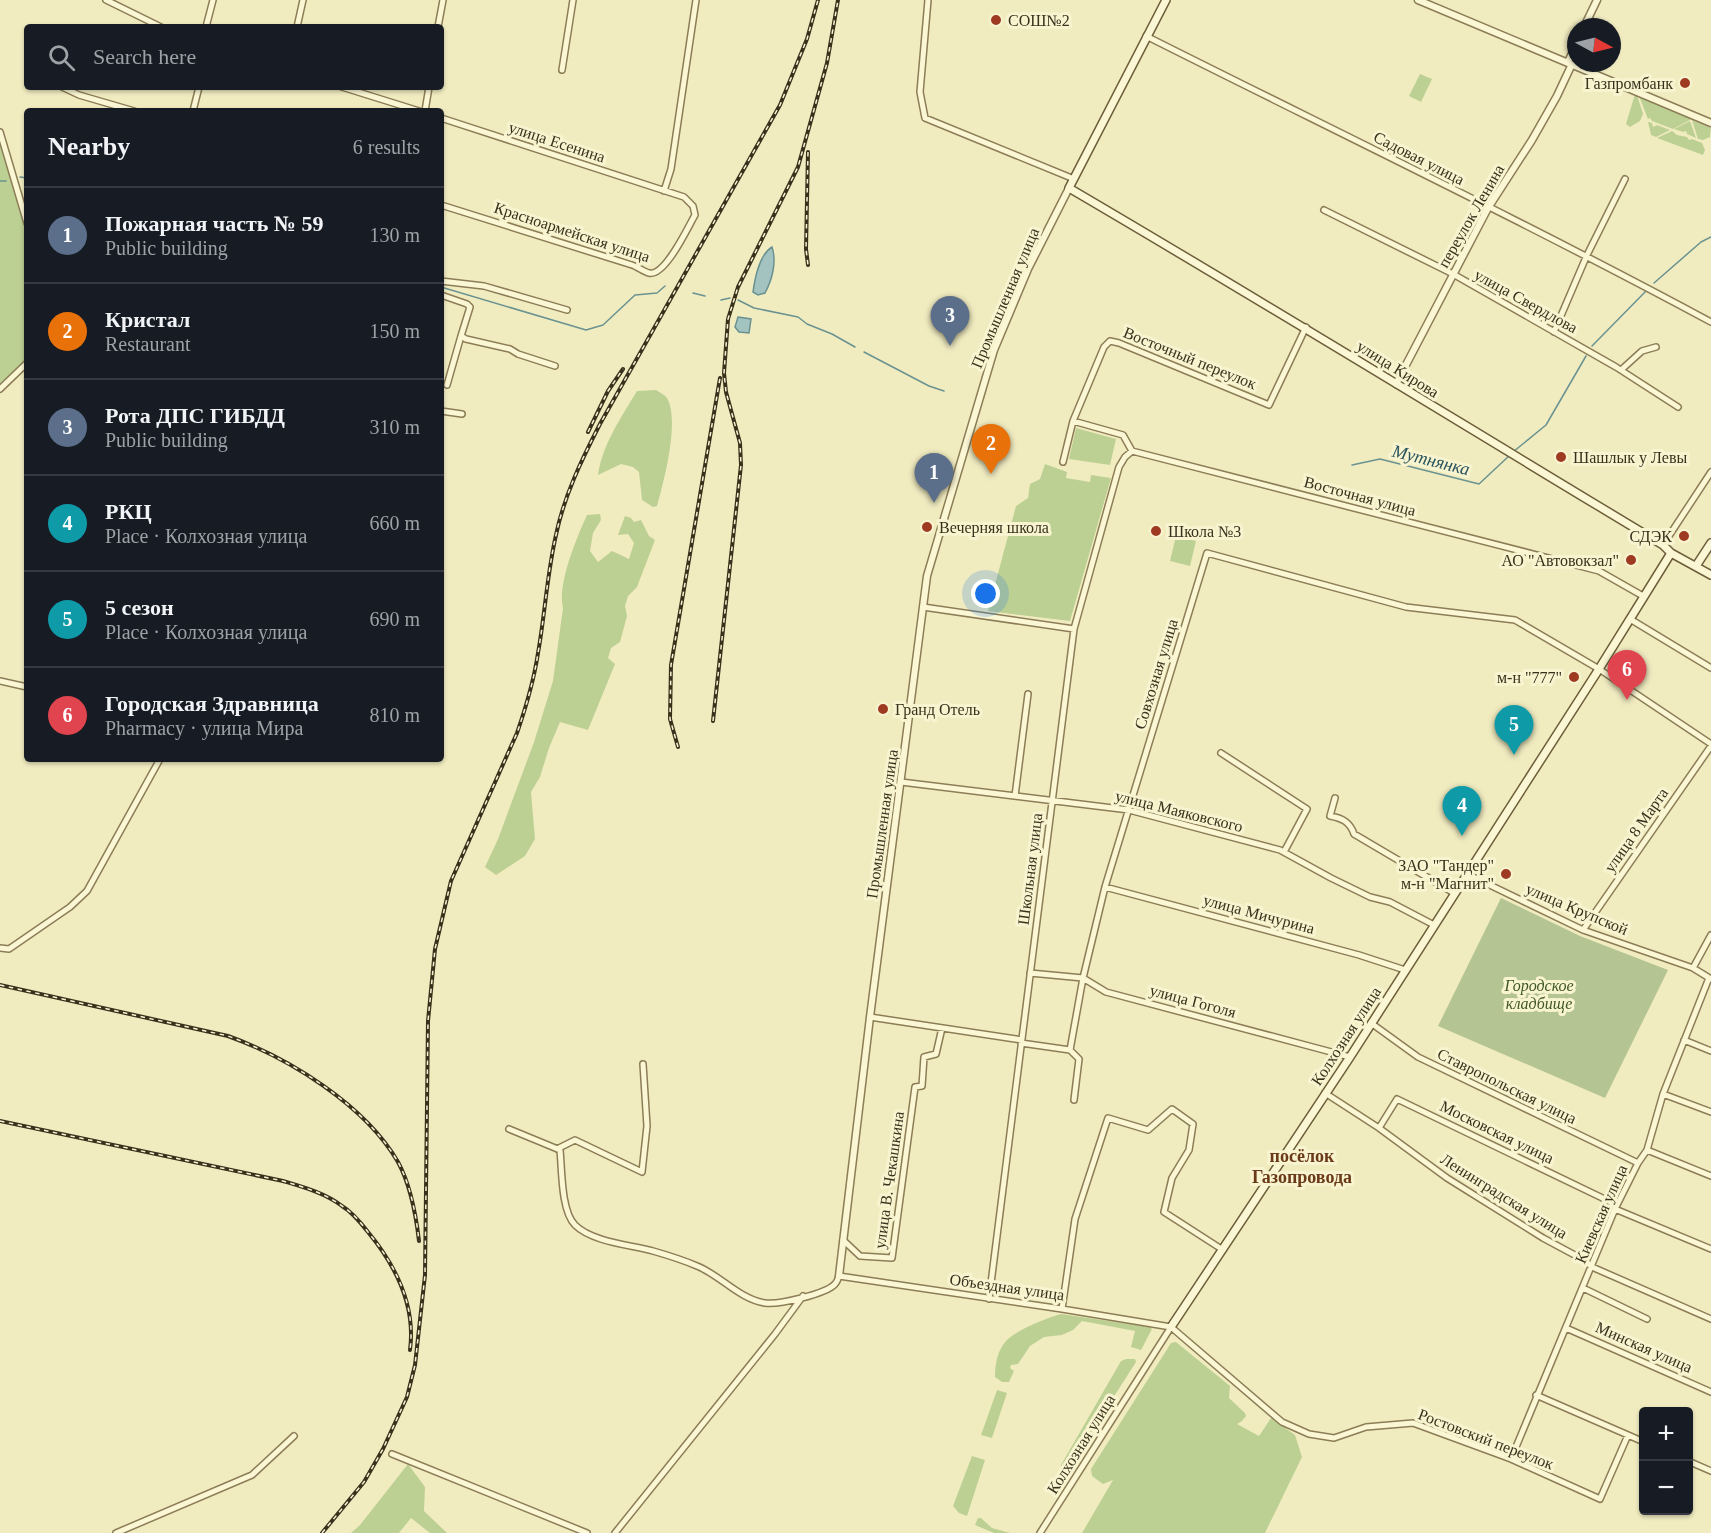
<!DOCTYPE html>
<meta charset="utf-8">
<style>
:root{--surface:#171b24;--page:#242831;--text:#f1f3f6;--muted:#9ea1a6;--line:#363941;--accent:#cca097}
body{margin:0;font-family:Georgia,serif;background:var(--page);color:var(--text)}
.controls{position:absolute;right:18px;bottom:18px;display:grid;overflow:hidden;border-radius:6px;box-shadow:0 2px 4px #0004}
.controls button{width:54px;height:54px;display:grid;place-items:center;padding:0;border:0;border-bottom:2px solid var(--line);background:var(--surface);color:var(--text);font:30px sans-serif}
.compass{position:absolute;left:1567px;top:18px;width:54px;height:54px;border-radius:50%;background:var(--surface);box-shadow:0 2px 4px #0004;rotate:97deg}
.you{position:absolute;left:986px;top:594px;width:21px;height:21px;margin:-15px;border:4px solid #fff;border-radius:50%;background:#1a73e8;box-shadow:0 0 0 9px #1a73e833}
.badge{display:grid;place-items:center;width:39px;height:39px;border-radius:50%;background:var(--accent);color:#fff;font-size:20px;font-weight:700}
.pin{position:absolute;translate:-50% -50px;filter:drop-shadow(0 2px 3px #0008)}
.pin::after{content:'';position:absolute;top:32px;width:21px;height:18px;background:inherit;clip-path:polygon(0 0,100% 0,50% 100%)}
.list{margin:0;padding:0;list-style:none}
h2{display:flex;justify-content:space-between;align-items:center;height:78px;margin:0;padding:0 24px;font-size:26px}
h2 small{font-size:20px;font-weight:400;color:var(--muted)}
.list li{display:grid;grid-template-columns:39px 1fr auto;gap:18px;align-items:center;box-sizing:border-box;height:96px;padding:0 24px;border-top:2px solid var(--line)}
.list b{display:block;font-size:22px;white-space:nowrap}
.list p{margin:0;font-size:20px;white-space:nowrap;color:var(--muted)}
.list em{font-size:20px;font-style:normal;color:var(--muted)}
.icon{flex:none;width:33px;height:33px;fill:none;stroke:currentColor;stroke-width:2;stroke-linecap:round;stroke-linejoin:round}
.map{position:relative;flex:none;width:1711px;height:1533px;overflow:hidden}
.search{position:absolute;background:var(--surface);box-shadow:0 2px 4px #0004;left:24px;top:24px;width:420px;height:66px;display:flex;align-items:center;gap:15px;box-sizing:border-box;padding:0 21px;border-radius:6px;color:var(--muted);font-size:22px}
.panel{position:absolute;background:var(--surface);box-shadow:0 2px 4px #0004;left:24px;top:108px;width:420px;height:654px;border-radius:6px}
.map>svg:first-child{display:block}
.green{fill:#bdd093}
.cemetery{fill:#b4c493}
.water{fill:#a3c3c0;stroke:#6a9290;stroke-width:1.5}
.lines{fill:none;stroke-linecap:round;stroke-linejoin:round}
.stream{stroke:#6a9290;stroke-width:1.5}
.minor-casing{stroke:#8c7d57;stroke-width:8}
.tertiary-casing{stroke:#8c7d57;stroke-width:9}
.secondary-casing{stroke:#6d5e3a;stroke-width:10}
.minor{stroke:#fbf7d4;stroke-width:5}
.tertiary{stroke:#fbf7d4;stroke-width:6}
.secondary{stroke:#fbf7d4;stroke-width:7}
.rail-casing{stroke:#3a311c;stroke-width:4}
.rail{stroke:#f8f4d0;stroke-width:1.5;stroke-dasharray:4.5;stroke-linecap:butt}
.poi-dot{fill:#9f3a22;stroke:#f8f4d0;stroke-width:2}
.labels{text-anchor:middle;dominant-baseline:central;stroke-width:6;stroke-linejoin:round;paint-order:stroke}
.poi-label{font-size:16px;fill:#3a311c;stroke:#f8f4d0;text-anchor:start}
.street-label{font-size:16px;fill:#3a311c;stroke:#f8f4d0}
.park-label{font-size:16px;font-style:italic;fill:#3f5821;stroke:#f8f4d0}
.water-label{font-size:18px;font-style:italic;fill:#2a545b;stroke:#f8f4d0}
.neighbourhood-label{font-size:18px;font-weight:bold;fill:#6a3a19;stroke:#f8f4d0}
</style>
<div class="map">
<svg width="1711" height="1533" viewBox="0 0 1711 1533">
<rect width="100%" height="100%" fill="#f1ecc0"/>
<path class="green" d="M1420 74 1432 79 1421 102 1409 96Z
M1635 94 1637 95 1643 114 1640 121 1630 127 1626 124Z
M1639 96 1690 118V120L1673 129 1652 121 1650 118 1648 119Z
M1692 120 1711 128 1710 137 1703 140 1698 139Z
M1690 121 1696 138 1687 134 1686 131 1683 132 1674 129Z
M1648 122 1652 123 1653 127 1657 125 1670 130 1656 137 1651 135Z
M1672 131 1677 135 1687 137 1689 140 1692 139 1702 143 1705 150 1703 155 1657 138Z
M0 143 27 234V358L0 385Z
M656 390C659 392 665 395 667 398 680 420 664 482 657 506L653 507 642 500 639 472 633 467 621 464 598 475C602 445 622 416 637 391Z
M1076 428 1116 439 1110 465 1069 459Z
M1045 464 1067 472 1066 478 1090 482 1091 475 1111 478 1070 621 988 611 1016 506 1028 498 1030 484 1040 479Z
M600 514 601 520 593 533 590 551 598 562 612 551 629 559 634 543 628 534 618 535 625 516 631 518 634 522 641 520 649 536 655 540 637 587 628 596 625 606 627 616 620 642 611 648 608 658 615 664 588 730 560 722 549 748 540 777 531 792 535 839 525 856 496 875 485 867 498 839 534 742 553 681 563 608C557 584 577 537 587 515Z
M1180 525 1198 530 1196 540 1177 535Z
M1176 536 1196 541 1190 566 1170 561Z
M1061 1314 1150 1327 1152 1329 1141 1350 1131 1347 1135 1331 1082 1321 1073 1330 1062 1335 1044 1337 1030 1346 1018 1364 1011 1365 1010 1368 1014 1371 1009 1382H1002L995 1377C995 1365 997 1351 1006 1341 1016 1330 1047 1318 1061 1314Z
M1176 1342 1230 1386 1229 1398 1245 1413 1246 1416 1242 1421 1237 1424 1259 1436 1271 1418 1295 1435 1302 1457 1265 1533H1082L1113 1480 1103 1484 1092 1476 1091 1469 1171 1343Z
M1126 1359H1135L1136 1362 1067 1470 1061 1468V1465L1121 1361Z
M997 1390 1007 1393 992 1438 981 1435Z
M972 1456 985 1460 967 1516 959 1513 953 1506Z
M408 1464 425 1487 424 1511 447 1533H430L411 1518 399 1533H351L360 1525Z
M978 1518H981L992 1528 1010 1533H994L975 1525Z"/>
<path class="cemetery" d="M1501 898 1580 936 1668 970 1605 1098 1438 1026Z"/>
<path class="water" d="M772 247C777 262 772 280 765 293L758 295 753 292C755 277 759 255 772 247Z
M738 317 751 319 749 333 739 332 735 327Z"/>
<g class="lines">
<path class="stream" d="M20 177 27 178
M0 181H6
M1654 283 1701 242 1711 237
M441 287 586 330 603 325 635 295 657 293 665 286
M693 293 705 296
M721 300 730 298
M738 300 754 308 798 317 807 324 832 334 855 347
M1592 346 1646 291
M864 352 929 386 944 391
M1513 452 1546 425 1586 356
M1352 465 1380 459 1479 484 1510 455"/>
<g class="minor-casing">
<path id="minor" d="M106 0 161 27
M928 0 920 92 925 118 1074 179
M206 27 213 0
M297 27 303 0
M438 27 443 0
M1146 36C1335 131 1525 222 1711 322
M562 70 573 0
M62 87 79 95 134 111
M342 87 419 111
M193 111 199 87
M425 111 429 87
M441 118 684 197 693 206 695 215C688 227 665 277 649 273 644 272 638 267 632 265L441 205
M0 132 27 223
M664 191 671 169 696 0
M1324 210 1453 274 1616 367 1678 407
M441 281 484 286 567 310
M441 295 467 304 470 307 461 336 466 339 510 349 518 354 555 366
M1554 332 1587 255 1625 179
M1621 370 1642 351 1656 347
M447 385 461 336
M0 389 27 363
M441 411 462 414
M1073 421 1123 435 1132 451 1599 571 1643 596
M1063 462 1073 421 1104 347 1110 341 1119 343 1269 405 1306 327
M1663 545 1711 472
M923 607 1074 629
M1630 619 1711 668
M0 681 27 687
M1221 753 1307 809 1284 852
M901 782 1129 810 1280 850 1331 878 1370 897 1390 902 1434 925
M1015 796 1028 694
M1335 798 1330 816C1342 818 1350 822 1354 834L1454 893
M1467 874 1583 930 1693 968 1711 979
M1105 887 1359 955 1405 970
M1583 930 1711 746
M0 948 9 949 70 907 87 891 160 759
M1693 968 1711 935
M1030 973 1083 978 1106 992 1350 1057
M870 1017 1022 1040
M1371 1023 1418 1057 1638 1163
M1684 1040 1711 1051
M1021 1043 1070 1050
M1325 1093 1379 1128 1447 1178 1543 1238 1584 1260 1592 1267 1711 1319
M1663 1094 1711 1112
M1074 1100 1079 1059 1070 1050 1083 978 1105 887 1207 553 1406 607 1515 620 1599 669 1711 744
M1379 1128 1397 1099 1617 1205
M509 1129 560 1150C562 1170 561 1211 575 1225 592 1242 631 1245 653 1251 667 1255 683 1260 697 1266 720 1275 739 1299 765 1303 778 1305 826 1294 835 1284 837 1282 838 1279 839 1276L1062 1309 1171 1327
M557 1149 575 1140 642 1172 647 1126 643 1064
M1647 1150 1711 1176
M1615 1209 1711 1249
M843 1240 860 1256 892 1258 915 1087 922 1086 924 1057 936 1054 942 1028
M1583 1288 1647 1319
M989 1299 1074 629 1119 467 1125 457 1132 451
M1062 1309 1075 1219 1108 1118 1148 1130 1172 1109 1193 1124 1189 1150 1172 1178 1164 1212 1223 1250
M1171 1327 1282 1422 1309 1434 1334 1438 1366 1427 1413 1423 1511 1459 1600 1499 1628 1435
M1566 1328 1711 1392
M1536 1395 1644 1442
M392 1454 587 1533
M1511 1459 1615 1209 1638 1163 1647 1150 1663 1094 1709 978
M1688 1461 1711 1471
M116 1533 252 1475 294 1436
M615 1533 775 1334 803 1296
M1040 1533 1171 1327"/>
</g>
<g class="tertiary-casing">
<path id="tertiary" d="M1418 0 1711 123
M1584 27 1597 0
M1568 62 1576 45
M1396 384 1488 208 1532 140 1557 96 1572 64
M839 1276 870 1017 927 576 994 350 1028 269 1069 188"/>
</g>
<g class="secondary-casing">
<path id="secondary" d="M1166 0 1069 188C1269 305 1465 426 1663 545L1671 553 1711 575
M1696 566 1711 543
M1171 1327 1350 1057 1599 669 1671 553"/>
</g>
<use href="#minor" class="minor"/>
<use href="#tertiary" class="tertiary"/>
<use href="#secondary" class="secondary"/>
<g class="rail-casing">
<path id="rail" d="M808 152 806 249 808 265
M588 432 608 391 623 369
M713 721 741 465 740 443 726 392 724 373 728 319 738 287 798 167 827 63 838 0
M678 747 670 719 671 665 720 378
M0 985 228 1036C289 1058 365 1105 398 1162 411 1186 416 1215 419 1241
M0 1121 283 1181C303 1187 325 1193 342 1206 352 1212 361 1223 368 1232 396 1266 416 1305 410 1350
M322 1533 364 1482 383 1449 407 1397 415 1365 425 1275 428 1021 435 949 451 881 517 733C526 707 534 680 538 653 545 614 547 574 556 535 564 496 582 459 600 424L780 105 807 39 818 0"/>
</g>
<use href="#rail" class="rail"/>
</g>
<g class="poi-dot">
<circle cx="996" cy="20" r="6"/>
<circle cx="1685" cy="83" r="6"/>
<circle cx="1561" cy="457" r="6"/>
<circle cx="927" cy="527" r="6"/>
<circle cx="1156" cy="531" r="6"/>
<circle cx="1684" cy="536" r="6"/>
<circle cx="1631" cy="560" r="6"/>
<circle cx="1574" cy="677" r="6"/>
<circle cx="883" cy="709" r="6"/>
<circle cx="1506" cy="874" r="6"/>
</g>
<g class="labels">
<g class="poi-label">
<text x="1008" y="20">СОШ№2</text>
<text x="1673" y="83" text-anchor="end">Газпромбанк</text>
<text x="1573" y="457">Шашлык у Левы</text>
<text x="939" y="527">Вечерняя школа</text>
<text x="1168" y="531">Школа №3</text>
<text x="1672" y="536" text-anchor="end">СДЭК</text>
<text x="1619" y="560" text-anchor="end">АО "Автовокзал"</text>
<text x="1562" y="677" text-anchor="end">м-н "777"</text>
<text x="895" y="709">Гранд Отель</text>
<text x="1494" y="865" text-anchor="end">ЗАО "Тандер"<tspan x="1494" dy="18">м-н "Магнит"</tspan></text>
</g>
<g class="street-label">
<text transform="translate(557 142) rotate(18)">улица Есенина</text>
<text transform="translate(1419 158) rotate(27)">Садовая улица</text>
<text transform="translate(1471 216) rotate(-60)">переулок Ленина</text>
<text transform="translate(572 232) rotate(18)">Красноармейская улица</text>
<text transform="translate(1005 298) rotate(-67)">Промышленная улица</text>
<text transform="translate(1526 301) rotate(29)">улица Свердлова</text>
<text transform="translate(1190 358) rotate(22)">Восточный переулок</text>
<text transform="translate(1398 369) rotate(32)">улица Кирова</text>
<text transform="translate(1360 496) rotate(15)">Восточная улица</text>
<text transform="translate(1156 674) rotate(-73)">Совхозная улица</text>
<text transform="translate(1179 811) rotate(14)">улица Маяковского</text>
<text transform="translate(882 824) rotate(-82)">Промышленная улица</text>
<text transform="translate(1636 830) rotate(-55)">улица 8 Марта</text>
<text transform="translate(1030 869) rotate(-83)">Школьная улица</text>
<text transform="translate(1577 909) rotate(23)">улица Крупской</text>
<text transform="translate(1259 914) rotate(15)">улица Мичурина</text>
<text transform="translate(1193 1001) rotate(15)">улица Гоголя</text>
<text transform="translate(1346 1036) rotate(-57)">Колхозная улица</text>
<text transform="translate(1507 1086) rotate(26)">Ставропольская улица</text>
<text transform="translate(1497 1132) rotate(26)">Московская улица</text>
<text transform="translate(889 1180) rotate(-82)">улица В. Чекашкина</text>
<text transform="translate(1504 1196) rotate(32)">Ленинградская улица</text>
<text transform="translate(1601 1214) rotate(-66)">Киевская улица</text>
<text transform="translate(1007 1287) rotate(8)">Объездная улица</text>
<text transform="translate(1644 1347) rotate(24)">Минская улица</text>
<text transform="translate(1486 1439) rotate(21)">Ростовский переулок</text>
<text transform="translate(1081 1444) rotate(-58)">Колхозная улица</text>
</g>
<g class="park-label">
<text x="1539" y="985">Городское<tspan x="1539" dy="18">кладбище</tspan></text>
</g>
<g class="water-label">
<text transform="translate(1431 460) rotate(14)">Мутнянка</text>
</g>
<g class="neighbourhood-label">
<text x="1302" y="1156">посёлок<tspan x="1302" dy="21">Газопровода</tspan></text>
</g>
</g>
</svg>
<div class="controls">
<button>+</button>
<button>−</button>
</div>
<svg class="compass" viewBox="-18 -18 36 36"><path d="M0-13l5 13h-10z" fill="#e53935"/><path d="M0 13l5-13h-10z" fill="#9ea1a6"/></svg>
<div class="you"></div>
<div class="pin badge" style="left:934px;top:503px;background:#5c6f8a">1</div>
<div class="pin badge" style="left:991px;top:474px;background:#e8710a">2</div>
<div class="pin badge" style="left:950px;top:346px;background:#5c6f8a">3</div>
<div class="pin badge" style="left:1462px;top:836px;background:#0f9aa8">4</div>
<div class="pin badge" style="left:1514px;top:755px;background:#0f9aa8">5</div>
<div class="pin badge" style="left:1627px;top:700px;background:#e0444e">6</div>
<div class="search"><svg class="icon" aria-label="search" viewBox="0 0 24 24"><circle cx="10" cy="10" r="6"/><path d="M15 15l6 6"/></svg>Search here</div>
<section class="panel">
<h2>Nearby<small>6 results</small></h2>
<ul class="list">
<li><span class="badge" style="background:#5c6f8a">1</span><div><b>Пожарная часть № 59</b><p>Public building</p></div><em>130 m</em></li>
<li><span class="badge" style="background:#e8710a">2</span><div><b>Кристал</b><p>Restaurant</p></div><em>150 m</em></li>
<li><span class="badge" style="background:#5c6f8a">3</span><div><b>Рота ДПС ГИБДД</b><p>Public building</p></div><em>310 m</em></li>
<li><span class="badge" style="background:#0f9aa8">4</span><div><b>РКЦ</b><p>Place · Колхозная улица</p></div><em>660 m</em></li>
<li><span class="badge" style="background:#0f9aa8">5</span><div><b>5 сезон</b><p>Place · Колхозная улица</p></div><em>690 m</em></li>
<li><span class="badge" style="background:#e0444e">6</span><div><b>Городская Здравница</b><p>Pharmacy · улица Мира</p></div><em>810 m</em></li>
</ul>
</section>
</div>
